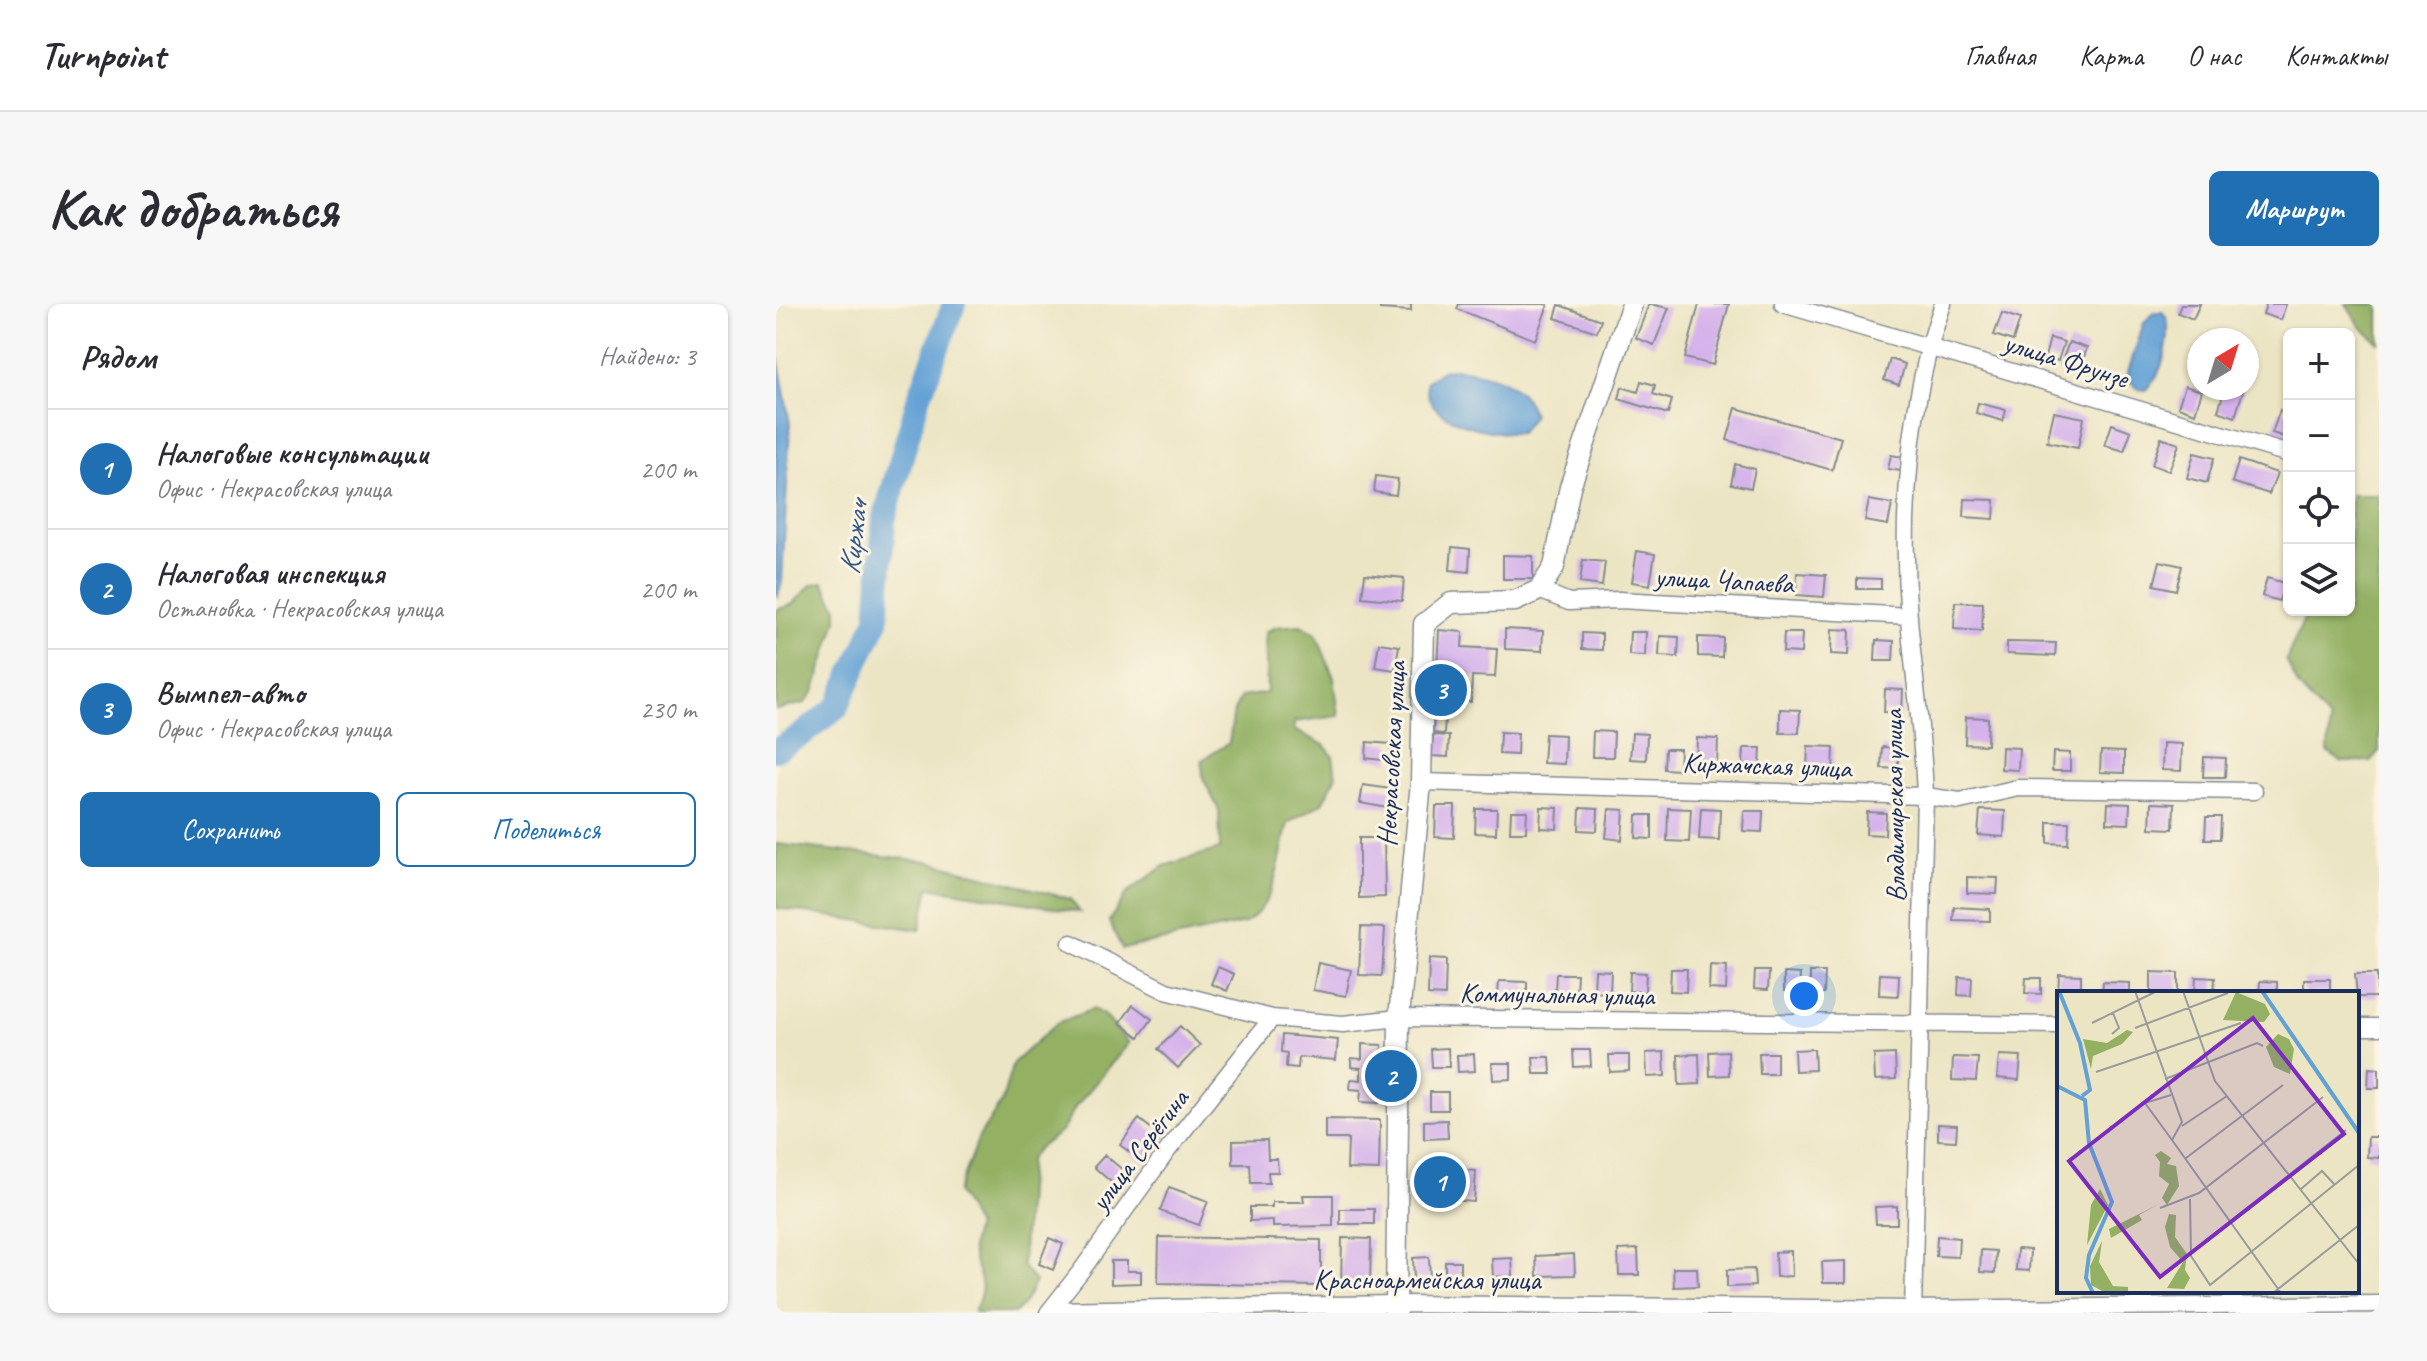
<!DOCTYPE html>
<html lang="ru">
<meta charset="utf-8">
<style>
:root{--surface:#fff;--page:#f7f7f7;--text:#2b2b33;--muted:#7c7c81;--line:#e1e1e2;--accent:#1f6fb2}
body{margin:0;font-family:Caveat,sans-serif;background:var(--page);color:var(--text)}
.controls{position:absolute;right:24px;top:24px;display:grid;overflow:hidden;border-radius:12px;box-shadow:0 2px 6px #0004}
.controls button{width:72px;height:72px;display:grid;place-items:center;padding:0;border:0;border-bottom:2px solid var(--line);background:var(--surface);color:var(--text);font:40px sans-serif}
.compass{position:absolute;left:1411px;top:24px;width:72px;height:72px;border-radius:50%;background:var(--surface);box-shadow:0 2px 6px #0004;rotate:38deg}
.you{position:absolute;left:1028px;top:692px;width:28px;height:28px;margin:-20px;border:6px solid #fff;border-radius:50%;background:#1a73e8;box-shadow:0 0 0 12px #1a73e833}
.badge{display:grid;place-items:center;width:52px;height:52px;border-radius:50%;background:var(--accent);color:#fff;font-size:26px;font-weight:700}
.pin{position:absolute;translate:-50% -50%;border:4px solid #fff;box-shadow:0 2px 8px #0006}
.list{margin:0;padding:0;list-style:none}
h2{display:flex;justify-content:space-between;align-items:center;height:104px;margin:0;padding:0 32px;font-size:34px}
h2 small{font-size:26px;font-weight:400;color:var(--muted)}
.list li{display:grid;grid-template-columns:52px 1fr auto;gap:24px;align-items:center;box-sizing:border-box;height:120px;padding:0 32px;border-top:2px solid var(--line)}
.list b{display:block;font-size:30px;white-space:nowrap}
.list p{margin:0;font-size:26px;white-space:nowrap;color:var(--muted)}
.list em{font-size:26px;font-style:normal;color:var(--muted)}
.actions{display:flex;gap:16px;padding:24px 32px}
.actions a{flex:1;padding:18px 0;border:2px solid var(--accent);border-radius:12px;text-align:center;font-size:28px;color:var(--accent)}
.actions .main{background:var(--accent);color:#fff}
.icon{flex:none;width:44px;height:44px;fill:none;stroke:currentColor;stroke-width:2;stroke-linecap:round;stroke-linejoin:round}
.map{position:relative;flex:none;width:1603px;height:1009px;overflow:hidden;border-radius:12px}
header{display:flex;align-items:center;gap:48px;box-sizing:border-box;height:112px;padding:0 40px;background:var(--surface);border-bottom:2px solid var(--line)}
header strong{font-size:38px}
nav{display:flex;gap:44px;margin-inline-start:auto;font-size:28px}
.intro{display:flex;align-items:center;justify-content:space-between;box-sizing:border-box;height:192px;padding:0 48px}
h1{margin:0;font-size:56px}
.button{padding:20px 36px;border-radius:12px;background:var(--accent);color:#fff;font-size:28px;font-weight:700}
main{display:flex;gap:48px;padding:0 48px}
aside{flex:1;background:var(--surface);border-radius:12px;box-shadow:0 2px 6px #0004}
.map>svg:first-child{display:block}
.forest{fill:#93b063;stroke:#577060;stroke-width:2}
.water{fill:#63a1d5;stroke:#3f689a;stroke-width:2}
.lines{fill:none;stroke-linecap:round;stroke-linejoin:round}
.river{stroke:#63a1d5;stroke-width:24}
.building{fill:#d4b1eb}
.minor-casing{stroke:#848a91;stroke-width:19}
.tertiary-casing{stroke:#848a91;stroke-width:23}
.minor{stroke:#fff;stroke-width:16}
.tertiary{stroke:#fff;stroke-width:20}
.labels{text-anchor:middle;dominant-baseline:central;stroke-width:6;stroke-linejoin:round;paint-order:stroke}
.street-label{font-size:28px;fill:#1b2f5e;stroke:#fcf5e5}
.water-label{font-size:30px;font-style:italic;fill:#345788;stroke:#fcf5e5}
.inset-river{fill:none;stroke:#63a1d5;stroke-width:4}
.inset-road{fill:none;stroke:#989c9b;stroke-width:2}
.view{fill:#7b2cbf;fill-opacity:0.15;stroke:#7b2cbf;stroke-width:4}
.inset-edge{fill:none;stroke:#1b2f5e;stroke-width:4}
</style>
<header>
<strong>Turnpoint</strong>
<nav><a>Главная</a><a>Карта</a><a>О нас</a><a>Контакты</a></nav>
</header>
<div class="intro"><h1>Как добраться</h1><a class="button">Маршрут</a></div>
<main>
<aside>
<h2>Рядом<small>Найдено: 3</small></h2>
<ul class="list">
<li><span class="badge">1</span><div><b>Налоговые консультации</b><p>Офис · Некрасовская улица</p></div><em>200 m</em></li>
<li><span class="badge">2</span><div><b>Налоговая инспекция</b><p>Остановка · Некрасовская улица</p></div><em>200 m</em></li>
<li><span class="badge">3</span><div><b>Вымпел-авто</b><p>Офис · Некрасовская улица</p></div><em>230 m</em></li>
</ul>
<div class="actions"><a class="main">Сохранить</a><a>Поделиться</a></div>
</aside>
<div class="map">
<svg width="1603" height="1009" viewBox="0 0 1603 1009">
<rect width="100%" height="100%" fill="#fcf5e5"/>
<filter id="ink" filterUnits="userSpaceOnUse"><feTurbulence type="fractalNoise" baseFrequency=".0125" numOctaves="2"/><feDisplacementMap in="SourceGraphic" scale="16" xChannelSelector="R" yChannelSelector="G"/><feConvolveMatrix kernelMatrix="1 2 1 2 8 2 1 2 1" color-interpolation-filters="sRGB"/></filter>
<filter id="wash" filterUnits="userSpaceOnUse"><feTurbulence type="fractalNoise" baseFrequency=".006" numOctaves="4" result="noise"/><feDisplacementMap in="SourceGraphic" scale="32" xChannelSelector="R" yChannelSelector="G"/><feGaussianBlur stdDeviation="1.8" result="paint"/><feColorMatrix in="noise" values="0 0 0 0 0 0 0 0 0 0 0 0 0 0 0 0 0 1.4 0 .05"/><feComposite in="paint" operator="in"/></filter>
<g filter="url(#wash)">
<rect width="100%" height="100%" fill="#ece5c4"/>
<path class="forest" d="M1570 0H1603V39L1585 23Z
M1575 191H1603V447L1594 457 1565 458 1552 448 1554 417 1523 383 1510 356 1528 315 1529 306H1573Z
M47 278 61 304V316L39 386 29 399 0 406V306L17 300 35 281Z
M525 321 540 330 558 374 563 412 518 418V426L548 441 557 452 560 473 546 499 512 519C503 553 501 600 469 619L346 645 333 617 351 589 388 562 444 545 443 506 427 474 426 456 453 439 458 407 465 393 491 389 489 328 500 323Z
M0 540 151 557 294 595 304 608 153 583 144 626 0 604Z
M317 705 329 712 353 739 300 802 286 827 262 844 253 856 246 962 259 978 249 998 239 1009H198C214 971 201 979 196 947 194 939 199 929 200 921L181 888 203 833 226 797 237 759 281 719Z"/>
<path class="water" d="M1378 8H1386L1391 13C1395 35 1387 72 1369 86L1362 85 1352 75V68L1368 19Z
M0 41 14 120 6 277 2 292 0 288Z
M678 65C710 68 748 77 757 111L744 129C715 131 644 117 651 77L668 66Z"/>
<g class="lines">
<path class="river" d="M0 446 24 432 61 403 101 316 108 216 142 96 178 0"/>
</g>
<g id="blocks">
<path class="building" d="M604 0H635V7L604 5Z
M683 0H769L772 1 759 36 681 5Z
M873 0 893 4 878 41 860 34Z
M923 0H953L937 61 909 54Z
M1405 0H1424L1417 15 1402 9Z
M1490 0H1510L1505 16 1487 10Z
M783 1 825 16 821 28 779 14Z
M1226 9 1244 15 1237 37 1218 31Z
M1274 34 1288 38 1282 57 1269 53Z
M1293 38 1311 44 1303 66 1285 60Z
M1114 55 1129 60 1123 81 1108 76Z
M865 77 879 81 877 90 896 96 892 110 843 95 846 83 862 88Z
M1409 82 1426 87 1419 109 1402 103Z
M1449 84H1468L1459 113 1442 107Z
M1202 99 1230 106 1227 117 1200 109Z
M960 104 1065 134 1056 166 951 136Z
M1504 106 1513 109 1512 134 1496 129Z
M1278 108 1308 114 1302 144 1271 138Z
M1336 120 1355 127 1348 147 1329 141Z
M1385 134 1403 140 1393 167 1376 161Z
M1418 149 1438 154 1431 179 1411 174Z
M1115 151 1128 153 1125 167 1112 165Z
M1463 156 1501 169 1493 190 1456 178Z
M959 160 979 165 975 184 955 180Z
M600 172 622 175 620 191 598 188Z
M1189 195 1219 196 1218 215 1188 213Z
M1093 196 1116 200 1112 221 1089 217Z
M676 243 694 245 693 268 674 266Z
M861 247 879 250 874 281 856 278Z
M727 251 757 252V275H727Z
M807 256 829 258 826 282 804 279Z
M1384 257 1406 262 1400 286 1378 281Z
M1021 269 1050 271 1048 293 1020 291Z
M589 270 628 274 626 297 586 293Z
M1081 274 1105 275V285H1081Z
M1491 274 1508 279 1503 297 1486 292Z
M1179 298 1207 299 1206 327 1178 325Z
M729 325 767 327 766 347 729 345Z
M1056 325 1074 326 1073 351 1055 350Z
M663 326 687 328 686 343 721 345 719 373 696 372 695 398 674 397V403L659 402Z
M854 328H870L869 352 853 351Z
M806 329 826 330V346L806 345Z
M1008 329H1026L1025 349 1007 348Z
M884 332 903 333 902 353 883 352Z
M922 333 947 334 946 353 922 352Z
M1100 336 1118 337 1117 357H1099Z
M1231 338 1280 339 1279 352 1231 350Z
M603 339 623 342 619 366 599 363Z
M1109 385 1127 386 1126 409 1108 408Z
M1004 405 1024 406 1023 429H1004Z
M658 412 669 413 668 430 657 429Z
M1190 413 1212 414 1211 441 1189 440Z
M817 427 838 428 837 453H816Z
M724 428 742 429 741 451 723 450Z
M856 429 871 430 870 456 854 455Z
M769 430 789 431 788 460 767 459Z
M657 431 673 432 672 453 656 452Z
M921 434 942 435 941 463 920 462Z
M591 438 615 440 614 457 590 454Z
M1387 439 1406 440 1405 467 1386 466Z
M1032 442 1058 443 1057 467 1031 466Z
M1106 443 1122 444V465L1105 464Z
M1226 443 1243 444 1242 466 1225 465Z
M968 444H985L984 463 967 462Z
M889 445H904L903 466 888 465Z
M1325 447 1348 448V469L1324 468Z
M1277 448 1294 449V467H1276Z
M1428 453 1450 454 1449 473H1427Z
M587 481 615 485 612 504 584 499Z
M1332 499 1354 500 1353 520 1331 519Z
M1375 499 1398 500 1397 525 1374 524Z
M660 502H679L678 534 659 533Z
M765 503 782 504 781 525 764 524Z
M804 504 822 505 821 527 803 526Z
M892 504 915 505 913 538 891 537Z
M925 504 944 505 943 536 923 535Z
M700 505H721L720 530 699 529Z
M833 505 848 506 846 536 830 534Z
M1204 506 1229 507 1228 533 1202 531Z
M735 507H751L750 528H734Z
M968 507H987L986 528 967 527Z
M1091 508 1110 509 1109 531 1090 530Z
M861 511H876V535L860 534Z
M1430 513H1445L1444 535H1429Z
M1272 518H1293L1292 540 1272 539Z
M583 534H608L609 593 583 594Z
M1191 573 1222 574 1221 590 1191 589Z
M1178 603 1214 605V617L1177 616Z
M585 623 609 624 606 672 583 671Z
M653 655 670 656 669 692 652 691Z
M542 659 575 666 570 692 537 686Z
M934 661 951 662 950 686 933 685Z
M442 663 458 670 451 687 435 680Z
M895 665H911L910 688 894 687Z
M819 666 835 667 834 689 818 688Z
M979 667H993L992 686 978 685Z
M854 668 870 669 869 688 853 687Z
M1034 668H1049L1048 690H1034Z
M1375 668 1402 669V689H1375Z
M1008 669 1024 670 1023 688 1008 687Z
M780 670H801L800 689 779 688Z
M1104 670 1123 671 1122 692 1103 691Z
M1283 670 1305 671V689H1282Z
M1579 670H1601V693H1581Z
M1183 673 1196 674 1195 692 1182 691Z
M1420 673 1439 674 1438 689H1419Z
M1250 674H1265V690L1249 689Z
M1528 675H1554V689H1528Z
M723 677 751 678V693L722 692Z
M1484 677 1501 678V689H1483Z
M1327 678 1354 679V689H1326Z
M357 701 376 715 363 733 344 719Z
M404 722 424 741 402 764 382 745Z
M506 731 562 736 560 756 523 753 522 764 510 763 511 749 505 748Z
M586 740 606 741 603 799 584 798 585 786 574 785 575 775 585 776V764L575 763V754L586 755Z
M672 744 673 763H656L655 745Z
M1038 745 1039 766 1019 767 1018 746Z
M797 746H814L815 762 798 763Z
M952 747 953 771 934 772 933 748Z
M888 748 889 772 871 773 870 749Z
M983 749H1001V770H984Z
M698 750 699 767 682 768 681 751Z
M923 750 924 780 903 781 902 751Z
M1119 750 1120 775 1099 776 1098 751Z
M833 751H853V767L834 768Z
M1223 751 1245 752 1243 776 1221 774Z
M757 753H774L775 770H758Z
M1177 753 1202 754 1200 777 1176 776Z
M716 759H735V775L717 776Z
M1593 764 1603 765V784H1592Z
M654 788H672V806H654Z
M363 815 386 833 367 858 344 841Z
M549 815 604 816 603 866 571 865 572 835H549Z
M671 816 672 834 648 835V817Z
M1162 820 1181 821 1180 837 1162 836Z
M1592 833H1603V854L1591 853Z
M491 836 492 855H501L502 868H492L493 879H475L474 860H457V837Z
M329 851 355 873 344 886 318 863Z
M654 863 700 867 698 898 651 894Z
M393 883 432 897 423 921 384 907Z
M527 891H557V922L497 923V916L474 917V903H496V898H528Z
M1121 902V920H1100L1099 903Z
M564 905H598V920H564Z
M1161 932 1183 934 1182 953 1160 952Z
M383 933 545 936V982L382 979Z
M273 934 287 940 277 966 263 960Z
M566 934 595 935 594 982 565 981Z
M862 945 863 971H843L842 946Z
M1241 945 1254 946 1253 967 1240 966Z
M1205 946 1220 947 1219 969 1204 968Z
M1015 947 1016 972 1000 973 999 948Z
M798 950 799 971 761 972 760 952Z
M653 953 654 974 638 975 637 954Z
M736 954 737 972 717 973 716 955Z
M335 957H351V967H365V979L335 980Z
M669 957H684V972L669 973Z
M1070 957V979H1047L1046 958Z
M897 964H921L922 982 898 983Z
M978 965 979 982 951 983V966Z"/>
</g>
</g>
<g filter="url(#ink)">
<use href="#blocks" fill-opacity="0" stroke="#848a91" stroke-width="2"/>
<g class="lines">
<g class="minor-casing">
<path id="minor" d="M1007 0 1513 150
M763 286 793 298 843 296 1133 312
M645 478 1149 492 1184 497 1242 484 1478 487
M295 639 390 687 496 714 567 720 623 714 1283 721
M1581 723H1603
M274 1006 620 1000 1137 1005 1603 1000
M272 1009 305 967 392 846 496 714
M1137 1009 1149 492C1147 432 1138 374 1133 315 1124 215 1133 94 1167 0"/>
</g>
<g class="tertiary-casing">
<path id="tertiary" d="M620 1009 623 714 645 478 648 320 675 299 739 297 763 286 778 263 794 183 856 0"/>
</g>
<use href="#minor" class="minor"/>
<use href="#tertiary" class="tertiary"/>
</g>
</g>
<g class="labels">
<g class="street-label">
<text transform="translate(1290 56) rotate(17)">улица Фрунзе</text>
<text transform="translate(948 276) rotate(3)">улица Чапаева</text>
<text transform="translate(615 450) rotate(-87)">Некрасовская улица</text>
<text transform="translate(991 461) rotate(2)">Киржачская улица</text>
<text transform="translate(1118 502) rotate(-91)">Владимирская улица</text>
<text transform="translate(781 690) rotate(1)">Коммунальная улица</text>
<text transform="translate(363 846) rotate(-53)">улица Серёгина</text>
<text x="651" y="975">Красноармейская улица</text>
</g>
<g class="water-label">
<text transform="translate(77 234) rotate(-83)">Киржач</text>
</g>
</g>
<g transform="translate(1281 687)">
<rect width="302" height="302" fill="#ece5c4"/>
<path d="M179 1 208 13 213 23 207 31 166 29ZM70 39 76 41 65 53 36 65 34 78 26 48 50 52ZM221 43 232 48 237 58 233 83 217 76 209 56ZM104 160 114 167 110 173 119 175 122 195 110 214 105 207 112 193 102 185 103 171 98 164ZM43 198 51 214 30 254 34 214ZM102 213 82 224 85 229 54 247 52 238ZM112 223 119 224 118 246 130 263 128 279 133 287 127 298 110 297 126 271 113 256 108 236ZM45 250 42 271 56 295 71 296V302H49L34 294 33 275Z" fill="#93b063"/>
<path class="inset-river" d="M2 0 23 52 33 99 25 105M205 0 302 142M0 95 28 109 32 152 55 211 32 264 29 287 36 302"/>
<path class="inset-road" d="M78 0 125 131 115 149 224 302M126 0 158 90 302 273M35 32 100 0M78 37 171 2M55 43 62 37 56 22M39 81 184 32M108 88 200 52 206 55M114 104 88 112 115 149M125 135 170 105M129 167 226 94M244 198 265 180 278 194M133 208 134 265 153 294 302 174M103 217 142 202 266 106M134 261 289 139M216 302 302 234"/>
<path class="view" d="M196 27 287 143 103 286 12 170Z"/>
<rect width="302" height="302" class="inset-edge"/>
</g>
</svg>
<div class="controls">
<button>+</button>
<button>−</button>
<button><svg class="icon" aria-label="locate" viewBox="0 0 24 24"><circle cx="12" cy="12" r="6"/><path d="M12 2v4M12 18v4M2 12h4M18 12h4"/></svg></button>
<button><svg class="icon" aria-label="layers" viewBox="0 0 24 24"><path d="M12 4l9 5-9 5-9-5zM3 14l9 5 9-5"/></svg></button>
</div>
<svg class="compass" viewBox="-18 -18 36 36"><path d="M0-13l5 13h-10z" fill="#e53935"/><path d="M0 13l5-13h-10z" fill="#7c7c81"/></svg>
<div class="you"></div>
<div class="pin badge" style="left:664px;top:878px">1</div>
<div class="pin badge" style="left:615px;top:772px">2</div>
<div class="pin badge" style="left:665px;top:386px">3</div>
</div>
</main>
